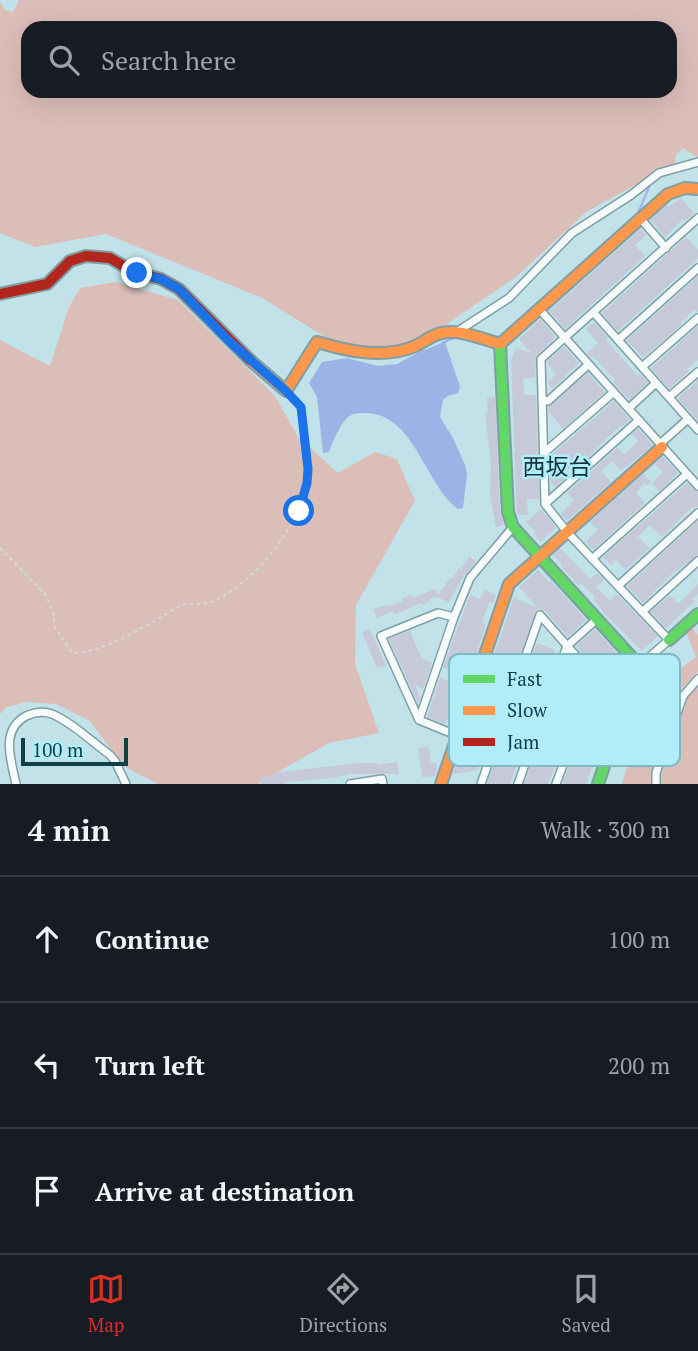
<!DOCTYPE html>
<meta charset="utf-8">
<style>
:root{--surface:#171b24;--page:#20242c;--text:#f1f3f6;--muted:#9ea1a6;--line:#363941;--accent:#d93025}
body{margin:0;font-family:"PT Serif","Noto Sans JP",serif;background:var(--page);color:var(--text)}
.scale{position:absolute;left:21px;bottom:18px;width:107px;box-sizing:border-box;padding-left:7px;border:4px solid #104149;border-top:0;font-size:19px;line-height:24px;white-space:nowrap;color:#104149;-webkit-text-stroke:5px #b0edf8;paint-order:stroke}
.stop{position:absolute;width:21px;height:21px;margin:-16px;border:5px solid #1a73e8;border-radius:50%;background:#fff}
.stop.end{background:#1a73e8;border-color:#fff;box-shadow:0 2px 7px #0008}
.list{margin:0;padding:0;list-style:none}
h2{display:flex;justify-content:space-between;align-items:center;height:91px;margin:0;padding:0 28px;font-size:30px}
h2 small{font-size:23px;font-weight:400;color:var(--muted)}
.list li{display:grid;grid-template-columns:46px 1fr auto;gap:21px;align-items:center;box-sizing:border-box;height:126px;padding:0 28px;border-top:2px solid var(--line)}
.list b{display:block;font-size:26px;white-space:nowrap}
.list em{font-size:23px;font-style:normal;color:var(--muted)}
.icon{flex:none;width:38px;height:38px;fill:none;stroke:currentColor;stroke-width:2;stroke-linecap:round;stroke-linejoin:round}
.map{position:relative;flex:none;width:698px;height:784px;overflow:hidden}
.search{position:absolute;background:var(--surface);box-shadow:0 7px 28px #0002;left:21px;right:21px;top:21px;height:77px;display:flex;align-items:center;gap:18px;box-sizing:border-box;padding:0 24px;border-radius:21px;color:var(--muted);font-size:26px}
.sheet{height:469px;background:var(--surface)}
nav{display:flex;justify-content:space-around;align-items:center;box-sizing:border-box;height:98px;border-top:2px solid var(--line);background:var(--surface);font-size:19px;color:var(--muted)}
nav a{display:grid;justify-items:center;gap:4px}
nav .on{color:var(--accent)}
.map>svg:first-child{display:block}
.green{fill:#dcbeb9;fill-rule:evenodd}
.water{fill:#9ab4e8}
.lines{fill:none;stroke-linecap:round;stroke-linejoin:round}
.stream{stroke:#9ab4e8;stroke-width:2}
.building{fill:#c6c9d7}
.street-casing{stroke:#7f9fa5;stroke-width:10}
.fast-casing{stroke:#7f9fa5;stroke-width:14}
.slow-casing{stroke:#7f9fa5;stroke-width:14}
.jam-casing{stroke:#7f9fa5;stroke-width:14}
.path{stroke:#cedadd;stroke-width:2;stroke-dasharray:3.5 3.5;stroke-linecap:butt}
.street{stroke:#f6fbfc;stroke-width:7}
.fast{stroke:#63d668;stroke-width:10}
.slow{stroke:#ff974d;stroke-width:10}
.jam{stroke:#b3261e;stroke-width:10}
.route{stroke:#1a73e8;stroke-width:9}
.labels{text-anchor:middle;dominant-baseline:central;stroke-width:5;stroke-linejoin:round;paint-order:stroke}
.quarter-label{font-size:23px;fill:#10343a;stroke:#b0edf8}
.key{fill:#b0edf8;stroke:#80b9c4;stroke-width:2}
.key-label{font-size:19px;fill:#104149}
</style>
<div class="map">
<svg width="698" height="784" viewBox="0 0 698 784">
<rect width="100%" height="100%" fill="#c0e2e8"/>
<path class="green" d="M19 0H698V158L683 148 676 155 675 163 586 212 516 277 441 328 397 347 379 349 335 343 262 298 106 234 35 247 0 233V2L5 10 13 12ZM28 28H670V91H28Z
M115 282 178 300 275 396 298 437 338 473 375 452 397 459 415 501 356 605 355 664 379 733 329 743 257 784H158L123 766 90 721 56 704 25 702 5 708 0 714V340L50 366 69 307 80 288Z
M692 628 698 635V672L682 688 672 707 652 701 661 680H665L696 657 686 632Z
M698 688V784H660V775L689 694Z
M658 718 670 722 661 745 650 743 647 754 657 759 653 784H622L630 756 640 759 646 738 636 732 638 723 655 728Z"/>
<path class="water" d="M445 342 460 387 458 393 448 396 443 400 440 417 453 438 465 465 467 474 463 508 458 509C425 485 415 415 367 413 362 413 356 413 351 415 341 420 333 442 329 452L323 453 317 397 309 383 322 362 347 358 378 366 397 364 419 352Z"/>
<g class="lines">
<path class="stream" d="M683 170 698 166
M654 181 664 175
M592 254 638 213 650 185
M494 337 501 336 528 312
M442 343 454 338"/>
</g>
<path class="building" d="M681 198 694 213 685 221 683 219 665 237 650 220 667 205 669 207Z
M641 229 646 235 635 245 645 256 565 329 549 311Z
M686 237 698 250V258L618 331 602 313Z
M698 276V312L694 310 681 322V325L643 358 627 340Z
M540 319 556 337 536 356 535 378H523L524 395H536L539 499H527L528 515H517L511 361 516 348 531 353 519 339Z
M594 322 608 338 606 340 638 376 640 374 648 382 629 400 613 382 615 380 605 369 593 356 591 358 587 353 598 343 586 329Z
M698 326V359L687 369 689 371 669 389 651 368Z
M564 346 579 363 552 389 548 382 555 375 547 362Z
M588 373 605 392 563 429 549 411 548 407Z
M698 380V421L678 398Z
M495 397 500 512 504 525 496 527 490 495 491 465 485 413 488 412 487 398Z
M614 401 630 420 622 427 621 425 588 457 585 455 575 463 563 474 566 477 555 487 551 482 550 472 558 465 550 456Z
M638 429 653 445 621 471 612 461 601 471 611 482 567 521 561 514 574 500 567 493 617 448 625 454 638 441 632 434Z
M663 456 678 473 659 491 652 483 663 472 655 464Z
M643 474 651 482 647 486 644 483 636 493 645 503 593 550 586 542 598 530 590 522Z
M687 483 698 492V507H692L662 537 650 525 638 537 649 548 626 570 616 560 611 565 603 557Z
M541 509 556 528 540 542 534 534 536 532 526 522Z
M698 521V555L673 573 643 603 627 586Z
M560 548 590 579 597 573 604 580 596 587 610 601 617 594 657 636 642 651 601 610 602 609 593 599 595 597 581 583 579 586 561 566 562 564 553 555Z
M469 556 476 561 460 582 449 602 437 597 429 599 430 602 422 605 421 603 394 615 393 611 377 618 373 609 386 605 387 607 403 601 402 598 411 595 412 598 436 589 438 595 450 578 452 579 459 568 461 570Z
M538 570 550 583 551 581 586 620 568 637 545 611 538 608 507 692 484 682 514 598 538 608 519 587Z
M698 584V594L693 599 695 601 666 628 651 612 670 595 678 604Z
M484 590 496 595 493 603 489 602 482 623 486 624 469 678 467 677 445 724 427 717 440 678 451 682 455 672 443 667 470 595 481 599Z
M370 629 386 666 377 668 362 632Z
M595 629 623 660 613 669 608 664 601 671 596 670 576 646Z
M412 630 411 634 422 659 432 662 423 689 415 685 420 697 418 703 389 639Z
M537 643 555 650 540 691 544 692 540 703 519 692Z
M569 658 586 676 574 704 579 706 548 784H524Z
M600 683 619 689 604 729H606L586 784H566L563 783 579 739 589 743 597 723 587 719Z
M479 696 503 704 485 745 488 746 485 754H483L477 770 453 774Z
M514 708 521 710 518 721 529 725 524 738 526 739 510 784H487Z
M429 747 431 763 436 762 437 771 435 776 422 777 418 748Z
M397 762 399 774H349L332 778 286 782V784H261V777L287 771 360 763H377V765Z"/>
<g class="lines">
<g class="street-casing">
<path id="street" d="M640 218 666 248
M540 310 698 486
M594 313 698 430
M455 333 509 298 572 233 631 195 659 173 698 162
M618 340 698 268
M642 367 698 318
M669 397 698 372
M542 400 548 401 588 365
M629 408 656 383
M660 444 688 419
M545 452 614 392
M545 504 639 420
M592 559 687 474
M618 586 698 513
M642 612 698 561
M454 617 438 613 381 636 419 720 456 735
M637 663 646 660 669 640 568 533 545 504 541 359 698 218
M473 687 543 711
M419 720 454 617 470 578 513 527
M16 784C11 760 0 730 26 716 35 712 44 711 52 714 73 723 92 742 110 755L115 761 126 784
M350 784 382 779 383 784
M481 784 540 615 593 675 632 686
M518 784 567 646 596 620
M556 784 596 676
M656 784V773L683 696 698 679"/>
</g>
<g class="fast-casing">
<path id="fast" d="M500 344 508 512 513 527 637 663 636 672 598 784
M669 640 698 614"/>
</g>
<g class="slow-casing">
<path id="slow" d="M500 344 668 194 685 188 698 189
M250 360 286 391 317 342C347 351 382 359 413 347 423 343 431 335 442 333 461 329 482 339 500 344
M441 784 509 584 662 447"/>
</g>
<g class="jam-casing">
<path id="jam" d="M0 294 47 284 70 261 86 256 110 258 132 271 161 279 179 289 250 360"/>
</g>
<path class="path" d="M0 548 45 594 53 611 55 627 72 653C110 651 146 625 178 607 190 601 203 606 214 601 255 581 299 528 307 483 310 463 305 435 303 414L301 407 293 398"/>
<use href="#street" class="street"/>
<use href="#fast" class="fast"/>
<use href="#slow" class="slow"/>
<use href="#jam" class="jam"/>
</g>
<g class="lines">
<path class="route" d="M137 273 161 279 179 289 230 342 286 391 301 407 308 469 307 483 299 511"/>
</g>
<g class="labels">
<g class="quarter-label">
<text x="557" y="466">西坂台</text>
</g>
</g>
<rect x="449" y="654" width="231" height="112" rx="10" class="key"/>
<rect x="463" y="675" width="32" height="8" fill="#63d668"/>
<rect x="463" y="706" width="32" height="9" fill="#ff974d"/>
<rect x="463" y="738" width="32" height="8" fill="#b3261e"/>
<g class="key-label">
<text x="507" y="686">Fast</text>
<text x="507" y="717">Slow</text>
<text x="507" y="749">Jam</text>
</g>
</svg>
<div class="scale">100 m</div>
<div class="stop" style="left:299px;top:511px"></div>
<div class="stop end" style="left:137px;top:273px"></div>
<div class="search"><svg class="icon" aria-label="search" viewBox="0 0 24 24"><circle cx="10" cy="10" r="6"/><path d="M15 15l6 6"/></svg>Search here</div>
</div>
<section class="sheet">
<h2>4 min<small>Walk · 300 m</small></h2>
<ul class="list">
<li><svg class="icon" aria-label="ahead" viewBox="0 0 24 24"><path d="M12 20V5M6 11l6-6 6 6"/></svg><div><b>Continue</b></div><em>100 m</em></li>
<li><svg class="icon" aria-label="left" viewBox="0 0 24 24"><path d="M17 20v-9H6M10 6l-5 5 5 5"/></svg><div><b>Turn left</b></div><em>200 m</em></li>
<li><svg class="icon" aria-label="arrive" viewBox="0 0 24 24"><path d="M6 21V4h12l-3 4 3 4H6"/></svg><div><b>Arrive at destination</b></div></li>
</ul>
</section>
<nav>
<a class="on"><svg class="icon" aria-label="map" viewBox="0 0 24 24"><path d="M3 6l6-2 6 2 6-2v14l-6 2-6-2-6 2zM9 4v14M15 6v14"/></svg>Map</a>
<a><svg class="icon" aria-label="directions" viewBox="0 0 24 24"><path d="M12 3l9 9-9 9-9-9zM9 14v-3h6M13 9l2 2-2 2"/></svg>Directions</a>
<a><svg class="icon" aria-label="saved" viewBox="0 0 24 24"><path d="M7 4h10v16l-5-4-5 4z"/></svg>Saved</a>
</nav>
